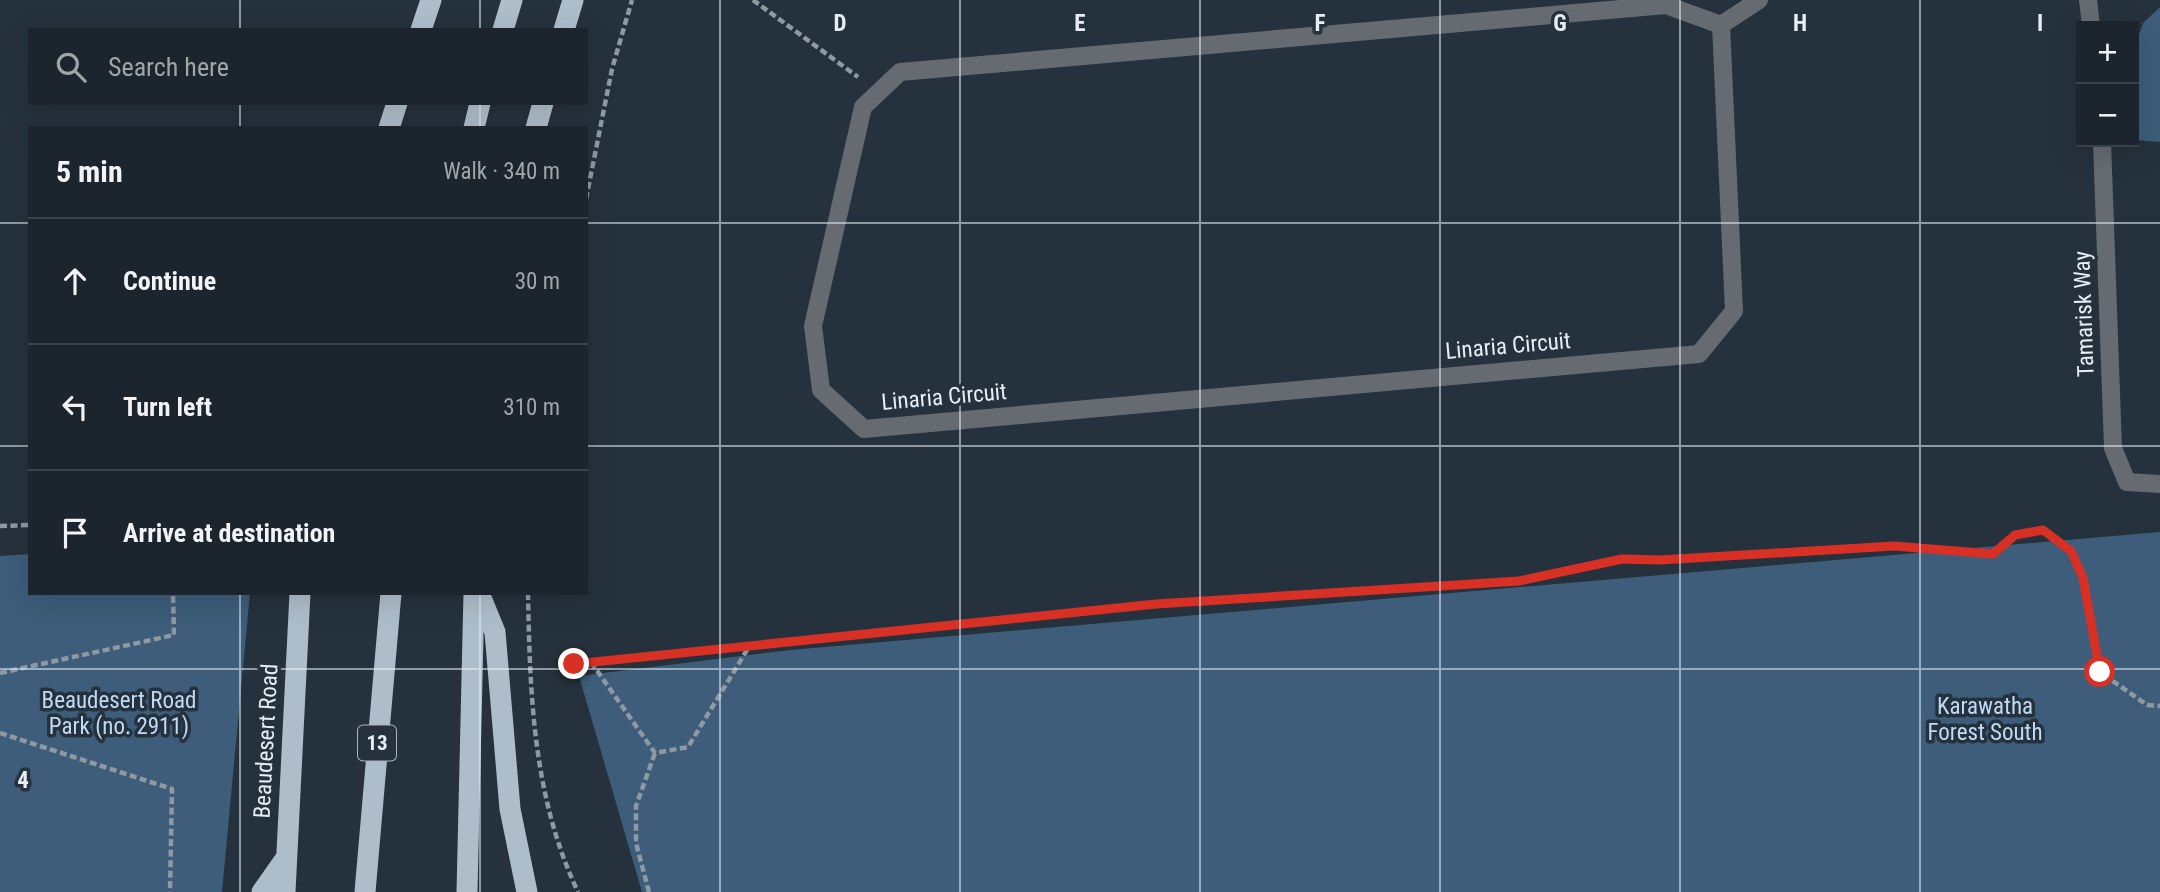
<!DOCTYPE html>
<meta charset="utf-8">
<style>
:root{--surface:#1c252d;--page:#252d35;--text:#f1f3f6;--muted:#a0a5aa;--line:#3a4249}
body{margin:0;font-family:"Roboto Condensed",sans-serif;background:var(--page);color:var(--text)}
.controls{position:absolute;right:21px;top:21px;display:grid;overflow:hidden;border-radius:0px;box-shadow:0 7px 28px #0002}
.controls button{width:63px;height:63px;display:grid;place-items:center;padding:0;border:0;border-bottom:2px solid var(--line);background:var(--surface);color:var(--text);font:35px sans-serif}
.stop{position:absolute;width:21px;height:21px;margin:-16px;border:5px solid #d93025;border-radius:50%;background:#fff}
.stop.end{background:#d93025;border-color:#fff;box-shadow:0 2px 7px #0008}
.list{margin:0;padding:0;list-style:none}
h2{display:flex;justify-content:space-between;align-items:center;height:91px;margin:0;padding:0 28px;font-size:30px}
h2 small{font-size:23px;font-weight:400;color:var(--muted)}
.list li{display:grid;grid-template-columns:46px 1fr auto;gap:21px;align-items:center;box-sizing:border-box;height:126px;padding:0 28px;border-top:2px solid var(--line)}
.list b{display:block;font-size:26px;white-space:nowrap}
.list em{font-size:23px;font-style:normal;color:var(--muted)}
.icon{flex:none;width:38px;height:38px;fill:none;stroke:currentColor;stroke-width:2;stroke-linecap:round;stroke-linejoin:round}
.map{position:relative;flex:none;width:2160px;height:892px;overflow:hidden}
.search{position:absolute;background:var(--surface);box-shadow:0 7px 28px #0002;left:28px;top:28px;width:560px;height:77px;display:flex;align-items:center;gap:18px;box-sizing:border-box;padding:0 24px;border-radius:0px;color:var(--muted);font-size:26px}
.panel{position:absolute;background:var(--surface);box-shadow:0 7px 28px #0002;left:28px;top:126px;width:560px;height:469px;border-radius:0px}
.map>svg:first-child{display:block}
.green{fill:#3d5d7a}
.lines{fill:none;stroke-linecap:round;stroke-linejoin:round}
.path{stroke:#8f99a2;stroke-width:4.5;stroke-dasharray:7 3.5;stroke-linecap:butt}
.street{stroke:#656b71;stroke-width:18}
.highway{stroke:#aebdca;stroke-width:21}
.route{stroke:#d93025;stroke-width:9}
.grid{fill:none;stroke:#e6eef5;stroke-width:2;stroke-opacity:0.55}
.labels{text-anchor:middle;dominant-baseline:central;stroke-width:7;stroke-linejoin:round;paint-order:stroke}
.shield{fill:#25313c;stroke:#acb5be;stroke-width:2}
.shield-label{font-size:21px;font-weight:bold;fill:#e6eef5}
.street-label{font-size:23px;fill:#e6eef5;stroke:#25313c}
.park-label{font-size:23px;fill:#bedaf5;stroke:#25313c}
.grid-label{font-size:23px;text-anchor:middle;font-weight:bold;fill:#e6eef5;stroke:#25313c;stroke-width:7;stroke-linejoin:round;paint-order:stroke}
</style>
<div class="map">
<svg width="2160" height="892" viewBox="0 0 2160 892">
<rect width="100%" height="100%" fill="#25313c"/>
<path class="green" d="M2160 7V142L2134 140V49L2143 23Z
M2160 532V892H642L579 676 790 650Z
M30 554V593H250L222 892H0V556Z"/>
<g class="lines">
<path class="path" d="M753 0 858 77
M586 199 612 69 632 0
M0 526 30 525
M528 593C530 696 533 797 578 892
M591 662 655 753 688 747 750 645
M574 665 1156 604 1519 581 1622 559 1660 560 1893 546 1993 554 2015 535 2043 530 2071 551 2083 578 2100 672 2147 705 2160 706
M0 673 174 635 173 593
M0 733 172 789 170 892
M649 892 636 843V806L655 753"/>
<path class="street" d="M2088 0 2091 26
M1721 25 1734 311 1699 354 864 429 821 390 813 326 863 107 900 72 1666 5 1721 25 1759 0
M2102 142 2113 448 2127 482 2160 484"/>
<path class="highway" d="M421 30 431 0
M503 30 512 0
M564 30 573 0
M389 128 397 103
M474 128 480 103
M536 128 543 103
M479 593 495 632 510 809 527 892
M262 892 286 858
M285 892 300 593
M365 892 391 593
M467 892 474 593"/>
</g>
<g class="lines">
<path class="route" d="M574 664 1156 604 1519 581 1622 559 1660 560 1894 546 1993 554 2015 535 2043 530 2071 551 2083 578 2100 672"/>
</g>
<path class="grid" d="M240 0V30M480 0V30M720 0V892M960 0V892M1200 0V892M1440 0V892M1680 0V892M1920 0V892M240 103V128M480 103V128M0 223H30M586 223H2160M0 446H30M586 446H2160M240 593V892M480 593V892M0 669H2160"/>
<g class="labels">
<rect class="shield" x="358" y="725.5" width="38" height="35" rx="5"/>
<g class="shield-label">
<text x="377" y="743">13</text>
</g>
<g class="street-label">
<text transform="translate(2084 314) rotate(-92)">Tamarisk Way</text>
<text transform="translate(1508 346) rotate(-5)">Linaria Circuit</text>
<text transform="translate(944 397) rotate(-5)">Linaria Circuit</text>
<text transform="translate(266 741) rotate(-87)">Beaudesert Road</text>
</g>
<g class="park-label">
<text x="119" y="700">Beaudesert Road<tspan x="119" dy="26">Park (no. 2911)</tspan></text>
<text x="1985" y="706">Karawatha<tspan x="1985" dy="26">Forest South</tspan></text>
</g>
</g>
<g class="grid-label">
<text x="840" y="31">D</text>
<text x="1080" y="31">E</text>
<text x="1320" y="31">F</text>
<text x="1560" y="31">G</text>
<text x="1800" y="31">H</text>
<text x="2040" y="31">I</text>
<text x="23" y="788">4</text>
</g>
</svg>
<div class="controls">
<button>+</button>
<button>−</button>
</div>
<div class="stop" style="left:2100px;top:672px"></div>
<div class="stop end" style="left:574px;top:664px"></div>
<div class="search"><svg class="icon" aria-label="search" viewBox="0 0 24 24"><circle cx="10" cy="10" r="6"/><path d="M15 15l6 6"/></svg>Search here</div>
<section class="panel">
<h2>5 min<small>Walk · 340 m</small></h2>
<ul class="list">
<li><svg class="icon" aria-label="ahead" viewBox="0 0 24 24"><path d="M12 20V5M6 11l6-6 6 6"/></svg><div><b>Continue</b></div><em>30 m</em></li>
<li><svg class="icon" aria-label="left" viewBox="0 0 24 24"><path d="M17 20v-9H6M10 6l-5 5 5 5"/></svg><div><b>Turn left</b></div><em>310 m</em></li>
<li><svg class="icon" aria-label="arrive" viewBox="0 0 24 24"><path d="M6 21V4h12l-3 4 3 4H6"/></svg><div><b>Arrive at destination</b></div></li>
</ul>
</section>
</div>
